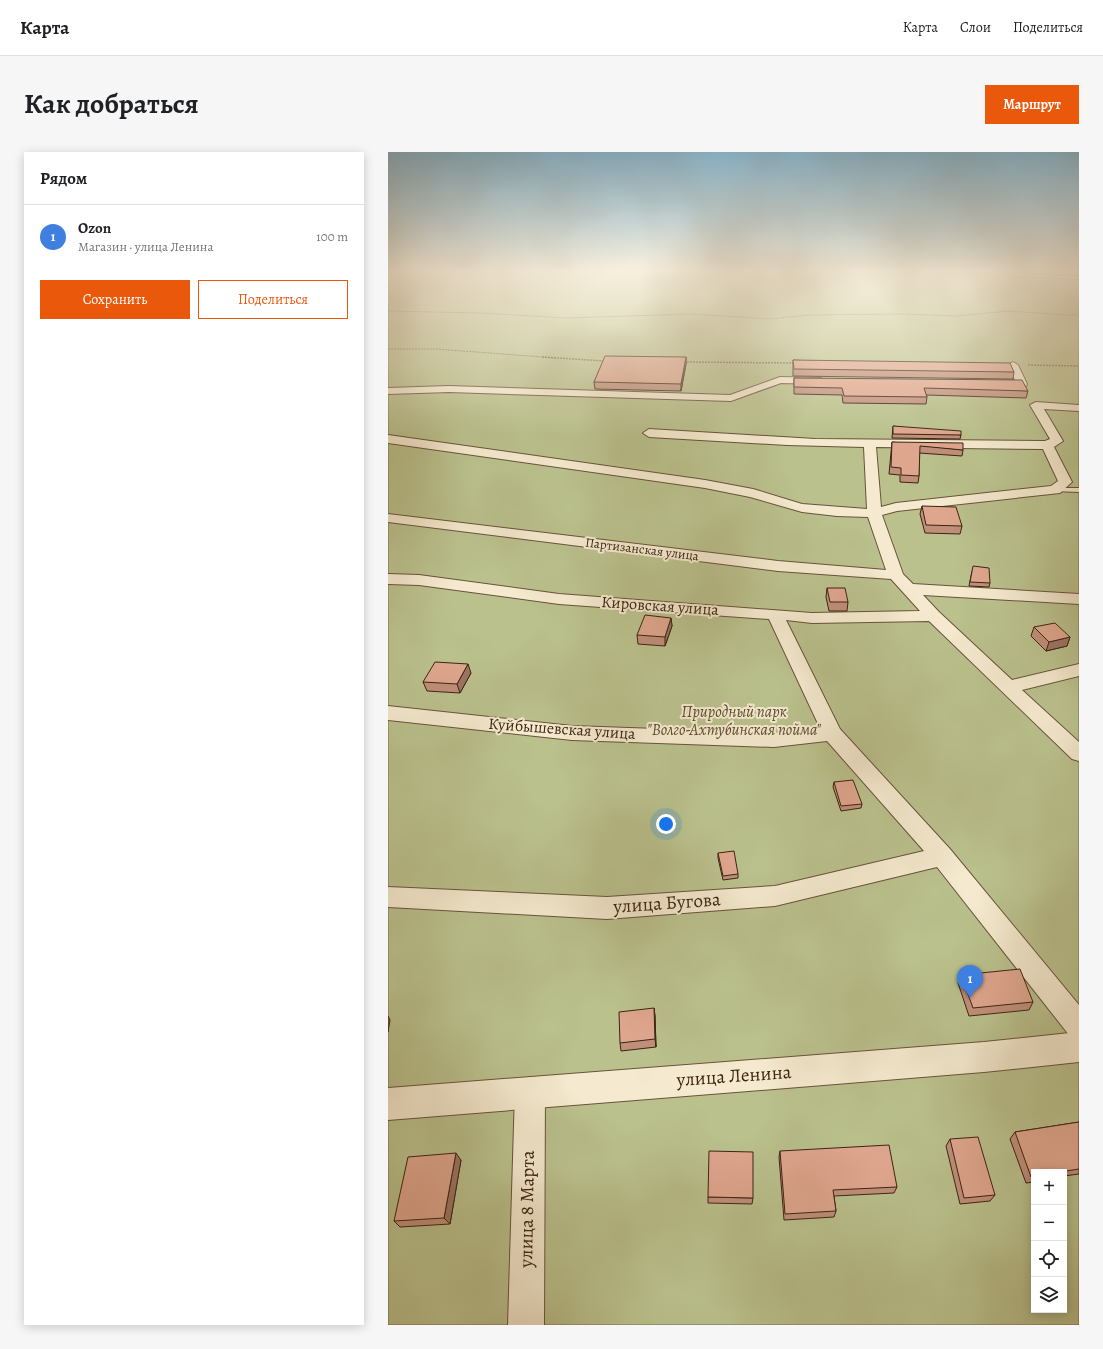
<!DOCTYPE html>
<html lang="ru">
<meta charset="utf-8">
<style>
:root{--surface:#fff;--page:#f6f6f6;--text:#202124;--muted:#757577;--line:#e0e0e0;--accent:#ea580c}
body{margin:0;font-family:Alegreya,serif;background:var(--page);color:var(--text)}
.controls{position:absolute;right:12px;bottom:12px;display:grid;overflow:hidden;border-radius:0px;box-shadow:0 2px 10px #0003}
.controls button{width:36px;height:36px;display:grid;place-items:center;padding:0;border:0;border-bottom:1px solid var(--line);background:var(--surface);color:var(--text);font:20px sans-serif}
.you{position:absolute;left:278px;top:672px;width:14px;height:14px;margin:-10px;border:3px solid #fff;border-radius:50%;background:#1a73e8;box-shadow:0 0 0 6px #1a73e833}
.badge{display:grid;place-items:center;width:26px;height:26px;border-radius:50%;background:var(--accent);color:#fff;font-size:13px;font-weight:700}
.pin{position:absolute;translate:-50% -33px;filter:drop-shadow(0 1px 2px #0008)}
.pin::after{content:'';position:absolute;top:21px;width:14px;height:12px;background:inherit;clip-path:polygon(0 0,100% 0,50% 100%)}
.list{margin:0;padding:0;list-style:none}
h2{display:flex;justify-content:space-between;align-items:center;height:52px;margin:0;padding:0 16px;font-size:17px}
h2 small{font-size:13px;font-weight:400;color:var(--muted)}
.list li{display:grid;grid-template-columns:26px 1fr auto;gap:12px;align-items:center;box-sizing:border-box;height:64px;padding:0 16px;border-top:1px solid var(--line)}
.list b{display:block;font-size:15px;white-space:nowrap}
.list p{margin:0;font-size:13px;white-space:nowrap;color:var(--muted)}
.list em{font-size:13px;font-style:normal;color:var(--muted)}
.actions{display:flex;gap:8px;padding:12px 16px}
.actions a{flex:1;padding:9px 0;border:1px solid var(--accent);border-radius:0px;text-align:center;font-size:14px;color:var(--accent)}
.actions .main{background:var(--accent);color:#fff}
.icon{flex:none;width:22px;height:22px;fill:none;stroke:currentColor;stroke-width:2;stroke-linecap:round;stroke-linejoin:round}
.map{position:relative;flex:none;width:691px;height:1173px;overflow:hidden;border-radius:0px}
header{display:flex;align-items:center;gap:24px;box-sizing:border-box;height:56px;padding:0 20px;background:var(--surface);border-bottom:1px solid var(--line)}
header strong{font-size:19px}
nav{display:flex;gap:22px;margin-inline-start:auto;font-size:14px}
.intro{display:flex;align-items:center;justify-content:space-between;box-sizing:border-box;height:96px;padding:0 24px}
h1{margin:0;font-size:28px}
.button{padding:10px 18px;border-radius:0px;background:var(--accent);color:#fff;font-size:14px;font-weight:700}
main{display:flex;gap:24px;padding:0 24px}
aside{flex:1;background:var(--surface);border-radius:0px;box-shadow:0 2px 10px #0003}
.map>svg:first-child{display:block}
</style>
<header>
<strong>Карта</strong>
<nav><a>Карта</a><a>Слои</a><a>Поделиться</a></nav>
</header>
<div class="intro"><h1>Как добраться</h1><a class="button">Маршрут</a></div>
<main>
<aside>
<h2>Рядом<small></small></h2>
<ul class="list">
<li><span class="badge" style="background:#3f7fe0">1</span><div><b>Ozon</b><p>Магазин · улица Ленина</p></div><em>100 m</em></li>
</ul>
<div class="actions"><a class="main">Сохранить</a><a>Поделиться</a></div>
</aside>
<div class="map">
<svg width="691" height="1173" viewBox="0 0 691 1173">
<rect width="100%" height="100%" fill="#efdeb5"/>
<filter id="stains"><feTurbulence type="fractalNoise" baseFrequency=".005" numOctaves="4"/><feColorMatrix values="0 0 0 0 .2 0 0 0 0 .09 0 0 0 0 .02 0 0 0 .5 -.17"/></filter>
<radialGradient id="worn" r=".72"><stop offset=".6" stop-color="#630" stop-opacity="0"/><stop offset="1" stop-color="#630" stop-opacity=".3"/></radialGradient>
<!-- green -->
<path fill="#bac18d" stroke="#7b7250" fill-rule="evenodd" d="M 0,118 L 691,118 L 691,1173 L 0,1173 ZM 646,1020 L 676,1020 L 676,1158 L 646,1158 Z"/>
<g fill="none" stroke-linecap="round" stroke-linejoin="round">
<!-- service casing -->
<g stroke="#69523b" stroke-width="2">
<path id="service" d="M 554,118 L 691,125 L 691,127 L 516,118 Z
M 667,336 L 691,336 L 691,340 L 665,339 L 664,338 Z"/>
</g>
<!-- minor casing -->
<g stroke="#69523b" stroke-width="2">
<path id="minor" d="M 625,210 L 630,213 L 639,232 L 638,234 L 607,233 L 606,231 L 607,229 L 627,228 L 620,213 Z
M 392,225 L 433,226 L 438,229 L 433,232 L 393,231 L 343,249 L 61,240 L 0,242 L 0,236 L 61,234 L 342,243 Z
M 648,250 L 691,253 L 691,259 L 656,257 L 675,289 L 666,295 L 684,330 L 672,341 L 509,359 L 494,363 L 515,422 L 525,432 L 691,442 L 691,452 L 535,443 L 551,460 L 624,528 L 691,512 L 691,524 L 634,538 L 691,590 L 691,609 L 684,607 L 541,469 L 424,471 L 398,468 L 452,577 L 562,697 L 691,853 L 691,887 L 681,883 L 549,715 L 387,754 L 219,767 L 0,755 L 0,735 L 219,745 L 387,734 L 536,699 L 439,589 L 386,595 L 184,588 L 0,568 L 0,554 L 184,574 L 386,581 L 432,576 L 381,467 L 171,452 L 31,433 L 0,432 L 0,422 L 31,423 L 171,442 L 424,461 L 532,459 L 503,427 L 390,419 L 0,370 L 0,362 L 390,409 L 498,418 L 480,365 L 449,364 L 414,360 L 362,345 L 317,336 L 0,291 L 0,283 L 317,328 L 365,337 L 414,352 L 479,357 L 476,295 L 399,293 L 261,285 L 255,281 L 261,277 L 427,287 L 657,289 L 662,287 L 642,253 ZM 488,295 L 655,297 L 670,329 L 663,334 L 508,351 L 493,355 Z
M 142,925 L 152,930 L 157,940 L 156,1173 L 120,1173 L 127,940 L 132,930 Z"/>
</g>
<!-- tertiary casing -->
<g stroke="#69523b" stroke-width="2">
<path id="tertiary" d="M 691,880 L 691,910 L 596,920 L 0,968 L 0,936 L 596,890 Z"/>
</g>
<!-- path-far1 -->
<path stroke="#3c2312" stroke-width="1" stroke-dasharray="0.5 1" stroke-linecap="butt" d="M 432,118 L 509,122
M 0,159 L 93,161 L 179,166 L 302,162 L 382,167 L 421,163 L 513,162 L 569,164 L 621,159 L 691,164
M 684,162 L 691,161
M 0,197 L 48,197 L 168,206"/>
<!-- path -->
<path stroke="#3c2312" stroke-width="1.5" stroke-dasharray="0.5 1" stroke-linecap="butt" d="M 154,205 L 217,209
M 296,210 L 407,211
M 640,213 L 691,214"/>
<!-- service -->
<use href="#service" fill="#f5eacf" fill-rule="evenodd"/>
<!-- minor -->
<use href="#minor" fill="#f5eacf" fill-rule="evenodd"/>
<!-- tertiary -->
<use href="#tertiary" fill="#f5eacf" fill-rule="evenodd"/>
</g>
<!-- wall -->
<path fill="#c08f7a" stroke="#3c2312" d="M 298,205 L 298,212 L 293,239 L 207,237 L 206,230 Z
M 405,208 L 626,220 L 625,227 L 405,224 Z
M 406,226 L 640,239 L 638,246 L 538,243 L 539,245 L 538,252 L 455,251 L 454,243 L 406,242 Z
M 505,274 L 573,283 L 572,287 L 504,286 Z
M 504,290 L 575,298 L 574,304 L 531,301 L 531,324 L 530,331 L 512,330 L 512,323 L 501,322 Z
M 534,354 L 574,374 L 572,382 L 537,381 L 532,362 Z
M 584,419 L 602,431 L 601,435 L 581,434 Z
M 439,436 L 460,450 L 459,459 L 441,459 L 438,445 Z
M 283,466 L 284,474 L 277,494 L 250,492 L 249,483 Z
M 646,475 L 682,485 L 679,494 L 658,499 L 643,484 Z
M 83,521 L 72,541 L 39,539 L 35,530 Z
M 446,630 L 474,652 L 473,656 L 453,659 L 445,635 Z
M 330,701 L 350,722 L 350,726 L 335,728 L 330,706 Z
M 573,823 L 645,850 L 641,858 L 581,864 L 570,831 Z
M 266,856 L 267,864 L 268,895 L 233,899 L 232,891 Z
M 691,970 L 691,1022 L 676,1024 L 676,1020 L 646,1020 L 646,1030 L 638,1031 L 622,987 L 627,980 Z
M 562,987 L 607,1043 L 602,1049 L 572,1052 L 558,994 Z
M 392,999 L 509,1035 L 506,1041 L 446,1044 L 448,1059 L 446,1065 L 396,1068 L 391,1005 Z
M 73,1008 L 62,1072 L 12,1075 L 6,1069 Z
M 320,1045 L 365,1046 L 364,1052 L 320,1051 Z"/>
<!-- shaded-wall -->
<path fill="#9c7463" stroke="#3c2312" d="M 298,205 L 298,212 L 293,239 L 293,232 Z
M 283,466 L 284,474 L 277,494 L 277,485 Z
M 682,485 L 679,494 L 658,499 L 661,490 Z
M 80,512 L 83,521 L 72,541 L 69,532 Z
M 266,856 L 267,864 L 268,895 L 267,887 Z
M 0,864 L 2,868 L 0,880 Z
M 68,1001 L 73,1008 L 62,1072 L 56,1066 Z"/>
<!-- building -->
<path fill="#dfa68e" stroke="#3c2312" d="M 217,204 L 298,205 L 293,232 L 206,230 Z
M 405,208 L 622,211 L 626,220 L 406,217 Z
M 406,226 L 634,228 L 640,239 L 536,236 L 539,245 L 456,244 L 454,236 L 406,235 Z
M 505,274 L 573,279 L 573,283 L 505,282 Z
M 504,290 L 575,291 L 575,298 L 532,294 L 531,324 L 513,323 L 513,316 L 503,315 Z
M 534,354 L 568,355 L 574,374 L 538,373 Z
M 585,414 L 601,416 L 602,431 L 582,430 Z
M 439,436 L 457,436 L 460,450 L 442,450 Z
M 257,463 L 283,466 L 277,485 L 249,483 Z
M 667,471 L 682,485 L 661,490 L 646,475 Z
M 47,510 L 80,512 L 69,532 L 35,530 Z
M 465,628 L 474,652 L 453,654 L 446,630 Z
M 346,699 L 350,722 L 335,724 L 330,701 Z
M 632,817 L 645,850 L 585,856 L 573,823 Z
M 266,856 L 267,887 L 232,891 L 231,860 Z
M 691,970 L 691,1017 L 672,1020 L 646,1020 L 646,1024 L 643,1025 L 627,980 Z
M 590,985 L 607,1043 L 576,1046 L 562,987 Z
M 501,993 L 509,1035 L 445,1038 L 448,1059 L 397,1062 L 392,999 Z
M 321,999 L 365,1000 L 365,1046 L 320,1045 Z
M 68,1001 L 56,1066 L 6,1069 L 20,1005 Z"/>
<!-- sky -->
<linearGradient id="sky" x2="0" y2="1"><stop stop-color="#89b7d0"/><stop offset="0.42" stop-color="#f8f0de"/><stop offset="1" stop-color="#f8f0de" stop-opacity="0"/></linearGradient>
<rect width="691" height="283" fill="url(#sky)"/>
<g text-anchor="middle" dominant-baseline="central" stroke-width="4" stroke-linejoin="round" paint-order="stroke">
<!-- far-street labels -->
<g font-size="13" fill="#3c2312" stroke="#f5eacf">
<text transform="translate(254 397) rotate(7)">Партизанская улица</text>
</g>
<!-- street labels -->
<g font-size="16" fill="#3c2312" stroke="#f5eacf">
<text transform="translate(272 454) rotate(4)">Кировская улица</text>
<text transform="translate(174 577) rotate(4)">Куйбышевская улица</text>
</g>
<!-- park labels -->
<g font-size="16" font-style="italic" fill="#5c4a31" stroke="#f5eacf">
<text x="346" y="560">Природный парк<tspan x="346" dy="18">"Волго-Ахтубинская пойма"</tspan></text>
</g>
<!-- near-street labels -->
<g font-size="19" fill="#3c2312" stroke="#f5eacf">
<text transform="translate(279 751) rotate(-4)">улица Бугова</text>
<text transform="translate(346 924) rotate(-4)">улица Ленина</text>
<text transform="translate(139 1057) rotate(-89)">улица 8 Марта</text>
</g>
</g>
<rect width="100%" height="100%" filter="url(#stains)"/>
<rect width="100%" height="100%" fill="url(#worn)"/>
</svg>
<div class="controls">
<button>+</button>
<button>−</button>
<button><svg class="icon" aria-label="locate" viewBox="0 0 24 24"><circle cx="12" cy="12" r="6"/><path d="M12 2v4M12 18v4M2 12h4M18 12h4"/></svg></button>
<button><svg class="icon" aria-label="layers" viewBox="0 0 24 24"><path d="M12 4l9 5-9 5-9-5zM3 14l9 5 9-5"/></svg></button>
</div>
<div class="you"></div>
<div class="pin badge" style="left:582px;top:846px;background:#3f7fe0">1</div>
</div>
</main>
